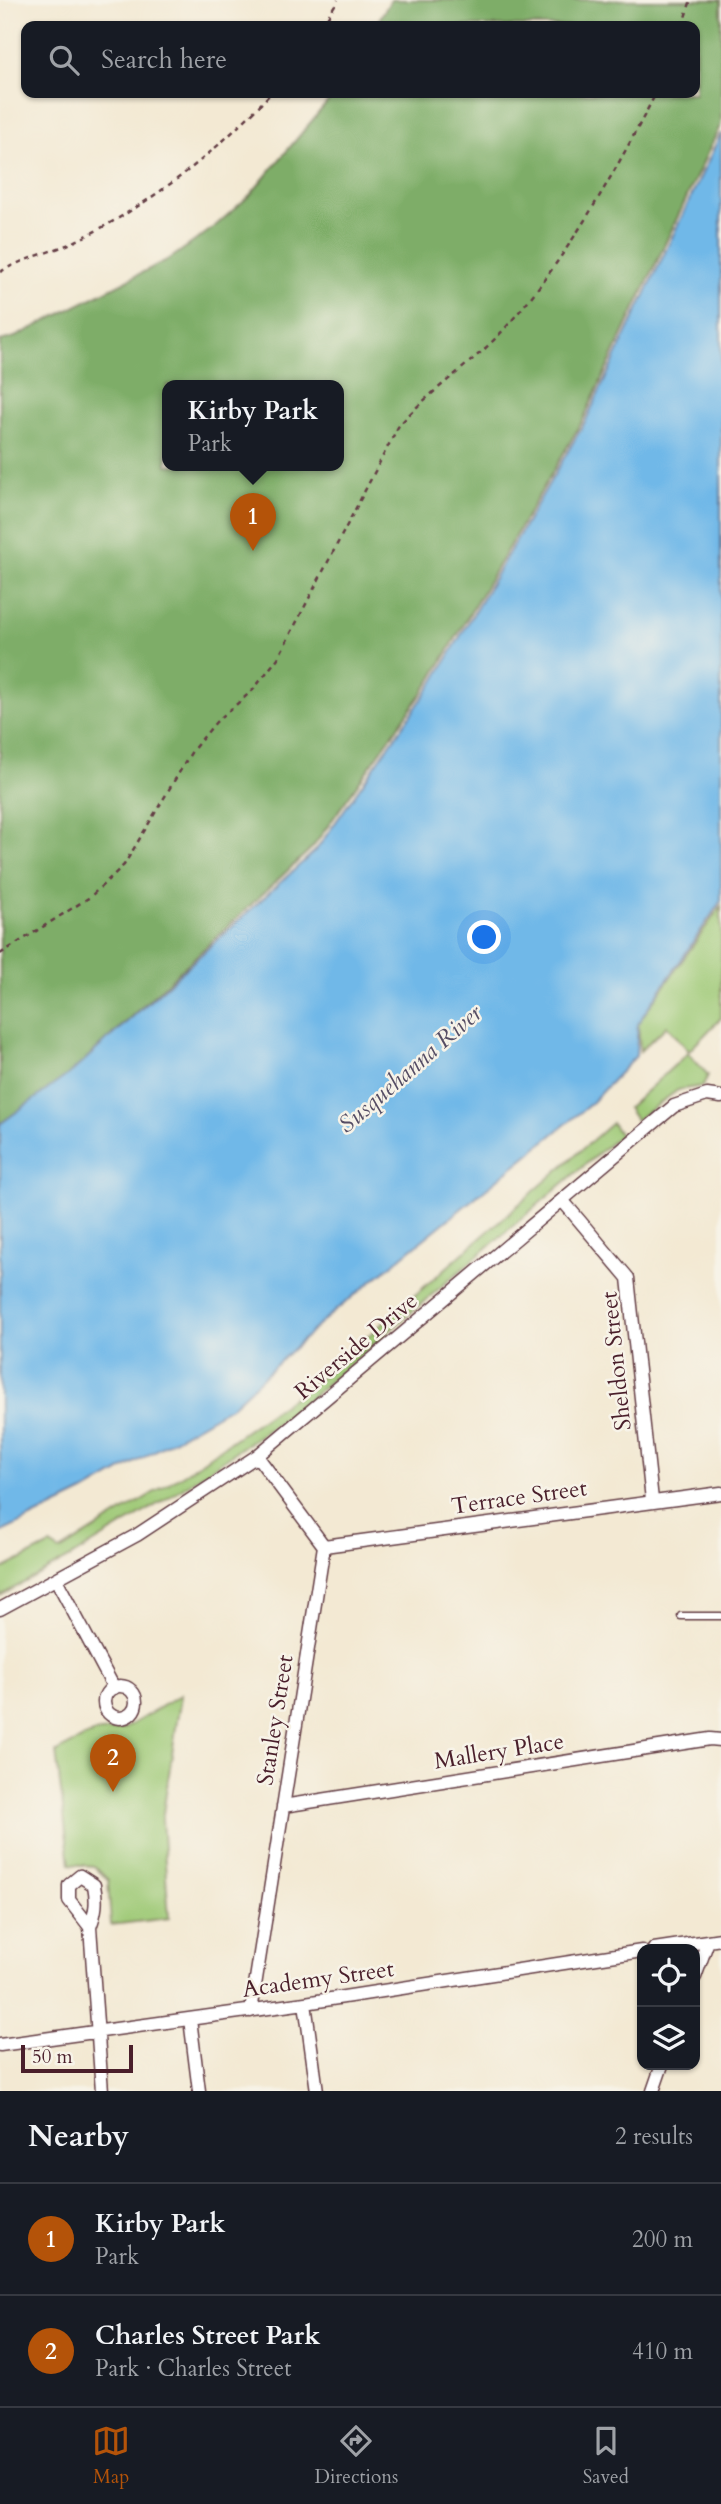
<!DOCTYPE html>
<meta charset="utf-8">
<style>
:root{--surface:#171b24;--page:#242831;--text:#f1f3f6;--muted:#9ea1a6;--line:#363941;--accent:#b45309}
body{margin:0;font-family:Cardo,serif;background:var(--page);color:var(--text)}
.controls{position:absolute;right:21px;bottom:21px;display:grid;overflow:hidden;border-radius:14px;box-shadow:0 2px 5px #0004}
.controls button{width:63px;height:63px;display:grid;place-items:center;padding:0;border:0;border-bottom:2px solid var(--line);background:var(--surface);color:var(--text);font:35px sans-serif}
.scale{position:absolute;left:21px;bottom:18px;width:112px;box-sizing:border-box;padding-left:7px;border:4px solid #4a1f2b;border-top:0;font-size:19px;line-height:24px;white-space:nowrap;color:#4a1f2b;-webkit-text-stroke:5px #f7f3e8;paint-order:stroke}
.you{position:absolute;left:485px;top:938px;width:24px;height:24px;margin:-18px;border:5px solid #fff;border-radius:50%;background:#1a73e8;box-shadow:0 0 0 10px #1a73e833}
.badge{display:grid;place-items:center;width:46px;height:46px;border-radius:50%;background:var(--accent);color:#fff;font-size:23px;font-weight:700}
.pin{position:absolute;translate:-50% -58px;filter:drop-shadow(0 2px 4px #0008)}
.pin::after{content:'';position:absolute;top:37px;width:24px;height:21px;background:inherit;clip-path:polygon(0 0,100% 0,50% 100%)}
.popup{position:absolute;left:162px;top:380px;width:182px;height:91px;box-sizing:border-box;display:grid;place-content:center;border-radius:14px;background:var(--surface);filter:drop-shadow(0 2px 5px #0005);font-size:23px;white-space:nowrap;color:var(--muted)}
.popup b{font-size:26px;color:var(--text)}
.popup::after{content:'';position:absolute;left:50%;top:100%;margin-left:-14px;border:14px solid transparent;border-top-color:var(--surface)}
.list{margin:0;padding:0;list-style:none}
h2{display:flex;justify-content:space-between;align-items:center;height:91px;margin:0;padding:0 28px;font-size:30px}
h2 small{font-size:23px;font-weight:400;color:var(--muted)}
.list li{display:grid;grid-template-columns:46px 1fr auto;gap:21px;align-items:center;box-sizing:border-box;height:112px;padding:0 28px;border-top:2px solid var(--line)}
.list b{display:block;font-size:26px;white-space:nowrap}
.list p{margin:0;font-size:23px;white-space:nowrap;color:var(--muted)}
.list em{font-size:23px;font-style:normal;color:var(--muted)}
.icon{flex:none;width:38px;height:38px;fill:none;stroke:currentColor;stroke-width:2;stroke-linecap:round;stroke-linejoin:round}
.map{position:relative;flex:none;width:721px;height:2091px;overflow:hidden}
.search{position:absolute;background:var(--surface);box-shadow:0 2px 5px #0004;left:21px;right:21px;top:21px;height:77px;display:flex;align-items:center;gap:18px;box-sizing:border-box;padding:0 24px;border-radius:14px;color:var(--muted);font-size:26px}
.sheet{height:315px;background:var(--surface)}
nav{display:flex;justify-content:space-around;align-items:center;box-sizing:border-box;height:98px;border-top:2px solid var(--line);background:var(--surface);font-size:19px;color:var(--muted)}
nav a{display:grid;justify-items:center;gap:4px}
nav .on{color:var(--accent)}
.map>svg:first-child{display:block}
</style>
<div class="map">
<svg width="721" height="2091" viewBox="0 0 721 2091">
<rect width="100%" height="100%" fill="#f7f3e8"/>
<filter id="ink" filterUnits="userSpaceOnUse"><feTurbulence type="fractalNoise" baseFrequency=".0143" numOctaves="2"/><feDisplacementMap in="SourceGraphic" scale="14" xChannelSelector="R" yChannelSelector="G"/><feConvolveMatrix kernelMatrix="1 2 1 2 8 2 1 2 1" color-interpolation-filters="sRGB"/></filter>
<filter id="wash" filterUnits="userSpaceOnUse"><feTurbulence type="fractalNoise" baseFrequency=".00686" numOctaves="4" result="noise"/><feDisplacementMap in="SourceGraphic" scale="28" xChannelSelector="R" yChannelSelector="G"/><feGaussianBlur stdDeviation="1.57" result="paint"/><feColorMatrix in="noise" values="0 0 0 0 0 0 0 0 0 0 0 0 0 0 0 0 0 1.4 0 .05"/><feComposite in="paint" operator="in"/></filter>
<g filter="url(#wash)">
<rect width="100%" height="100%" fill="#f3e9d3"/>
<!-- green -->
<path fill="#9ec976" stroke="#747450" stroke-width="2" d="M 721,906 L 721,1018 L 689,1051 L 667,1026 L 640,1051 L 638,1023 Z
M 688,1053 L 708,1075 L 703,1086 L 678,1090 L 636,1120 L 628,1108 Z
M 612,1123 L 620,1135 L 295,1411 L 171,1496 L 71,1557 L 0,1596 L 0,1570 L 50,1545 L 60,1551 L 190,1470 L 319,1379 Z
M 181,1695 L 162,1820 L 169,1918 L 111,1925 L 108,1880 L 94,1866 L 70,1864 L 56,1752 L 93,1733 L 124,1729 Z"/>
<!-- forest -->
<path fill="#7ead67" stroke="#646649" stroke-width="2" fill-rule="evenodd" d="M 391,0 L 721,0 L 721,124 L 583,420 L 430,682 L 313,847 L 73,1071 L 0,1124 L 0,341 L 15,337 L 171,258 L 213,228 L 250,195 L 335,93 L 695,93 L 695,26 L 375,26 ZM 167,385 L 339,385 L 339,465 L 167,465 Z"/>
<!-- water -->
<path fill="#70b8e8" stroke="#5d6c8a" stroke-width="2" d="M 721,133 L 721,901 L 638,1023 L 636,1056 L 588,1106 L 324,1320 L 232,1406 L 84,1492 L 0,1533 L 0,1124 L 73,1071 L 316,850 L 433,683 L 586,420 Z"/>
</g>
<g filter="url(#ink)">
<g fill="none" stroke-linecap="round" stroke-linejoin="round">
<!-- service casing -->
<g stroke="#633d44" stroke-width="9">
<path id="service" d="M 681,1616 L 721,1616"/>
</g>
<!-- minor casing -->
<g stroke="#633d44" stroke-width="15">
<path id="minor" d="M 562,1200 L 628,1278 L 652,1500
M 324,1546 L 721,1493
M 57,1581 L 114,1688
M 0,1609 L 137,1535 L 257,1456 L 674,1106 L 707,1095 L 721,1097
M104 1702a16 16 0 1 1 32 0a16 16 0 1 1-32 0Z
M 283,1806 L 710,1739 L 721,1740
M 90,1927 L 69,1900 L 69,1885 L 80,1876 L 94,1885 C 97,1901 96,1912 90,1927 L 102,2091
M 654,1949 L 721,1939
M 695,1977 L 708,1941
M 305,2003 L 317,2091
M 251,2011 L 324,1546 L 257,1456
M 190,2019 L 199,2091
M 0,2045 L 305,2003 L 642,1951
M 653,2091 L 662,2065"/>
</g>
<!-- path -->
<path stroke="#633d44" stroke-width="2.5" stroke-dasharray="5 5" stroke-linecap="butt" d="M 322,26 L 338,0
M 682,26 L 691,0
M 0,272 C 25,257 58,251 84,237 C 155,201 217,152 271,93
M 0,954 L 90,897 L 124,865 L 192,751 L 216,722 L 253,690 L 278,658 L 398,427 C 430,389 474,364 507,326 C 569,255 613,176 656,93"/>
<!-- service -->
<use href="#service" stroke="#fff" stroke-width="6"/>
<!-- minor -->
<use href="#minor" stroke="#fff" stroke-width="12"/>
</g>
</g>
<g text-anchor="middle" dominant-baseline="central" stroke-width="5" stroke-linejoin="round" paint-order="stroke">
<!-- street labels -->
<g font-size="23" fill="#4a1f2b" stroke="#f7f3e8">
<text transform="translate(356 1346) rotate(-40)">Riverside Drive</text>
<text transform="translate(616 1361) rotate(-96)">Sheldon Street</text>
<text transform="translate(519 1497) rotate(-8)">Terrace Street</text>
<text transform="translate(275 1720) rotate(-81)">Stanley Street</text>
<text transform="translate(499 1751) rotate(-9)">Mallery Place</text>
<text transform="translate(318 1979) rotate(-8)">Academy Street</text>
</g>
<!-- water labels -->
<g font-size="24" font-style="italic" fill="#554d64" stroke="#f7f3e8">
<text transform="translate(410 1069) rotate(-41)">Susquehanna River</text>
</g>
</g>
</svg>
<div class="controls">
<button><svg class="icon" aria-label="locate" viewBox="0 0 24 24"><circle cx="12" cy="12" r="6"/><path d="M12 2v4M12 18v4M2 12h4M18 12h4"/></svg></button>
<button><svg class="icon" aria-label="layers" viewBox="0 0 24 24"><path d="M12 4l9 5-9 5-9-5zM3 14l9 5 9-5"/></svg></button>
</div>
<div class="scale">50 m</div>
<div class="you"></div>
<div class="pin badge" style="left:253px;top:551px">1</div>
<div class="popup"><b>Kirby Park</b>Park</div>
<div class="pin badge" style="left:113px;top:1792px">2</div>
<div class="search"><svg class="icon" aria-label="search" viewBox="0 0 24 24"><circle cx="10" cy="10" r="6"/><path d="M15 15l6 6"/></svg>Search here</div>
</div>
<section class="sheet">
<h2>Nearby<small>2 results</small></h2>
<ul class="list">
<li><span class="badge">1</span><div><b>Kirby Park</b><p>Park</p></div><em>200 m</em></li>
<li><span class="badge">2</span><div><b>Charles Street Park</b><p>Park · Charles Street</p></div><em>410 m</em></li>
</ul>
</section>
<nav>
<a class="on"><svg class="icon" aria-label="map" viewBox="0 0 24 24"><path d="M3 6l6-2 6 2 6-2v14l-6 2-6-2-6 2zM9 4v14M15 6v14"/></svg>Map</a>
<a><svg class="icon" aria-label="directions" viewBox="0 0 24 24"><path d="M12 3l9 9-9 9-9-9zM9 14v-3h6M13 9l2 2-2 2"/></svg>Directions</a>
<a><svg class="icon" aria-label="saved" viewBox="0 0 24 24"><path d="M7 4h10v16l-5-4-5 4z"/></svg>Saved</a>
</nav>
